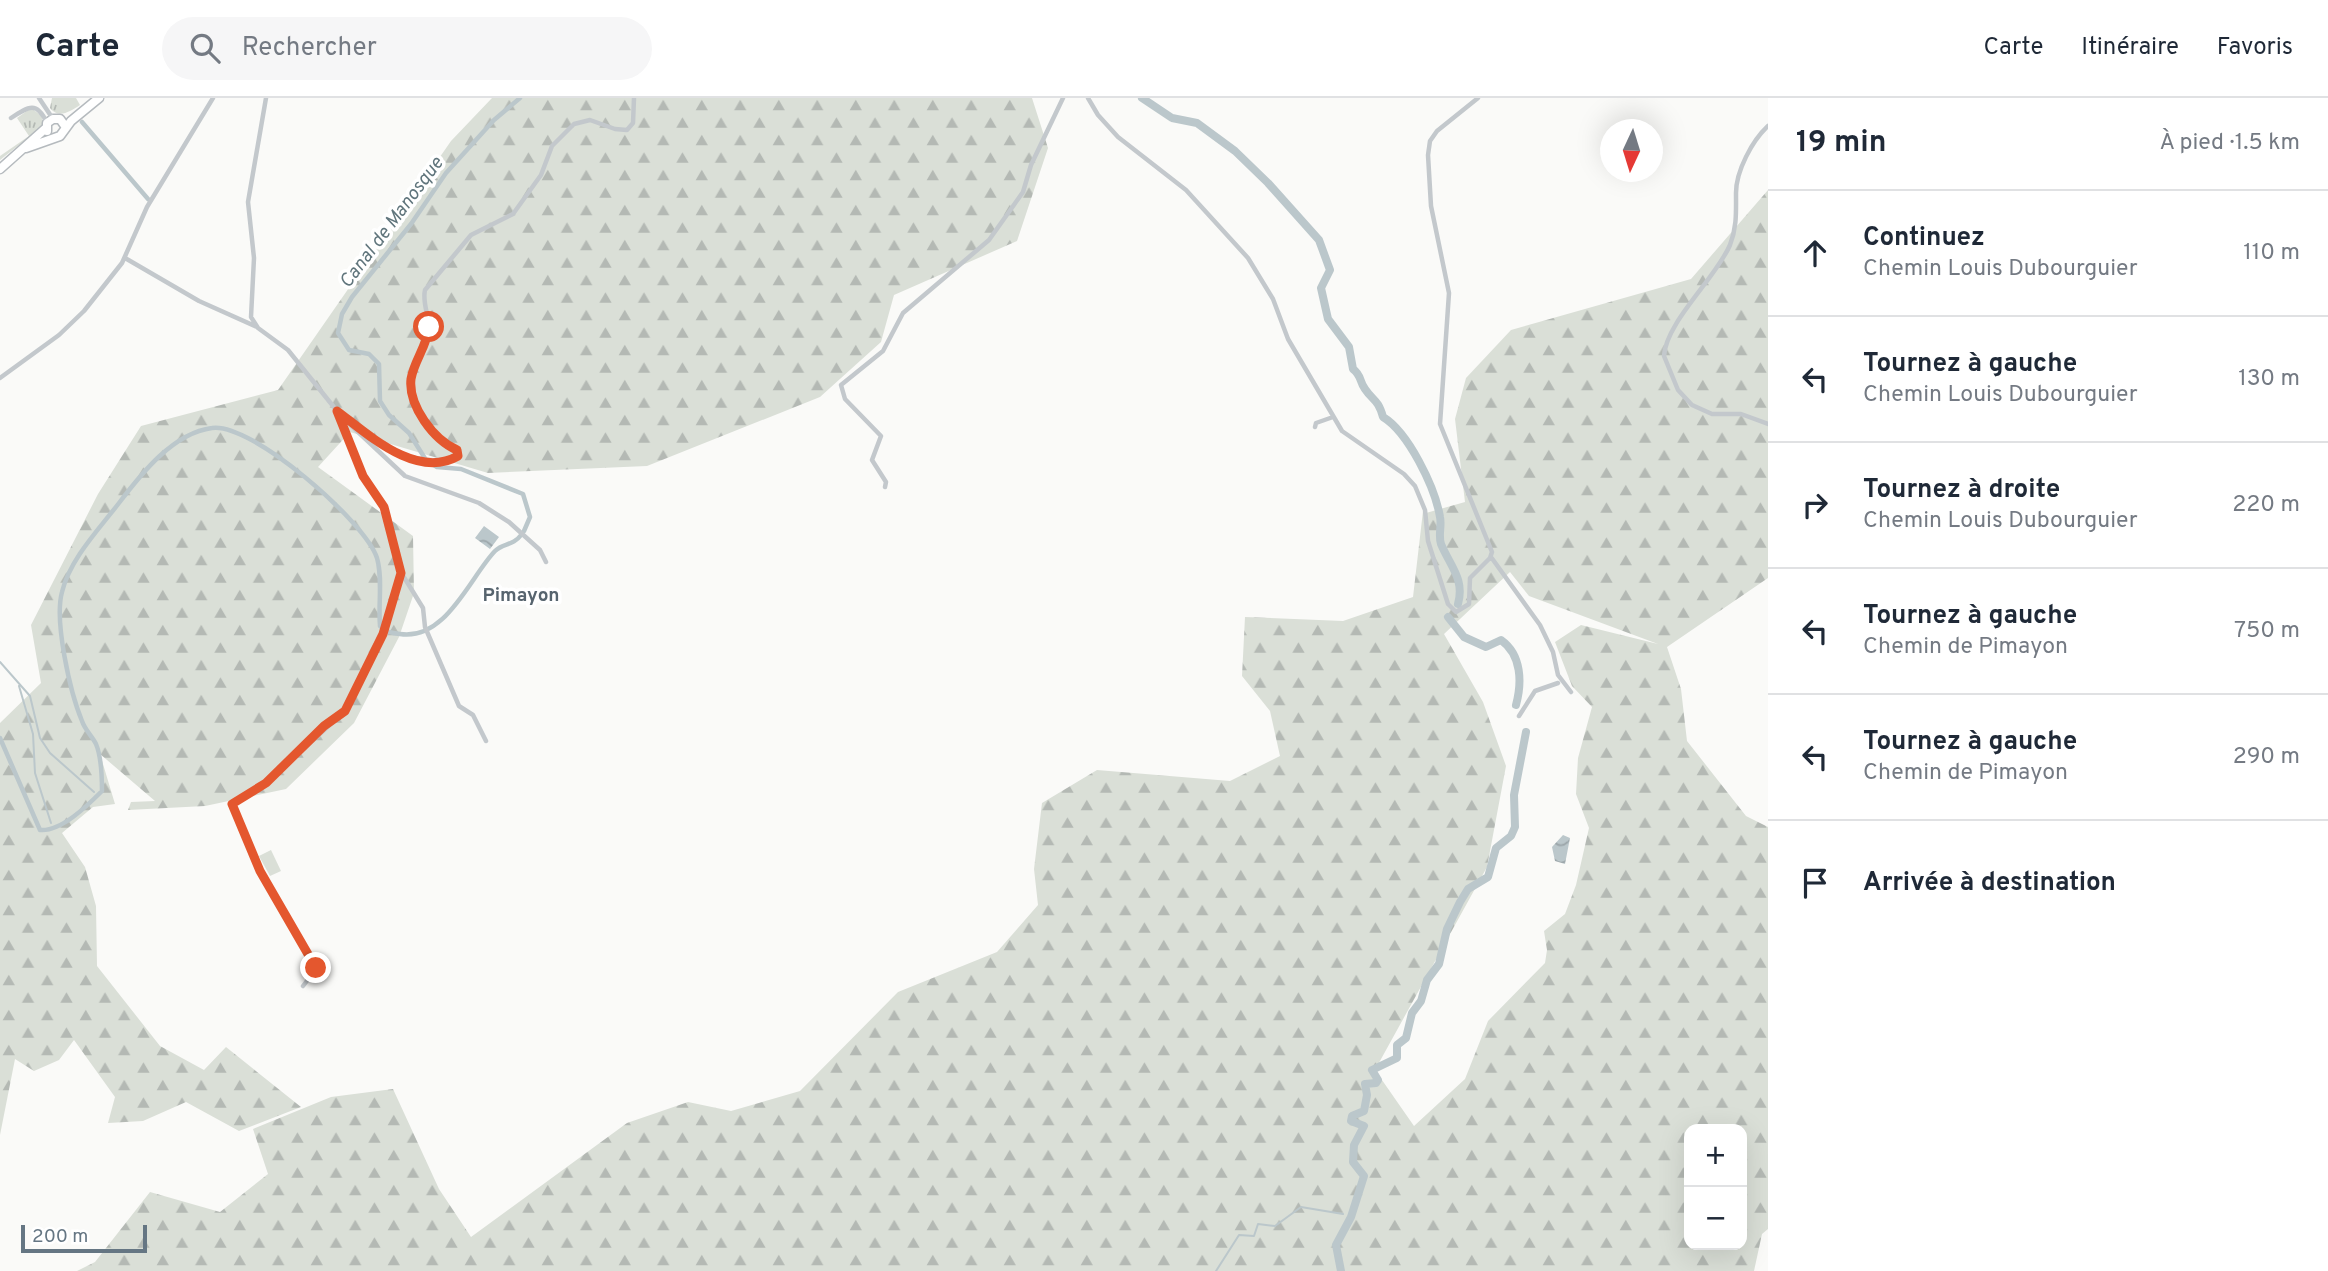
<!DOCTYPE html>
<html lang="fr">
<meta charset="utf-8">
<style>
:root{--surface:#fff;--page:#f6f6f7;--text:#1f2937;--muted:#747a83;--line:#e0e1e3}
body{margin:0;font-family:Overpass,sans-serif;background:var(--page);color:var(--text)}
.controls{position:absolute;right:21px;bottom:21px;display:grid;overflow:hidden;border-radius:14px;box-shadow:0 7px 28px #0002}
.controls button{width:63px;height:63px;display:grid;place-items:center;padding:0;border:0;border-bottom:2px solid var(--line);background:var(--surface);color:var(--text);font:35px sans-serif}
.compass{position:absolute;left:1600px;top:21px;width:63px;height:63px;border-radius:50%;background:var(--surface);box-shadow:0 7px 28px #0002;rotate:184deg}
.scale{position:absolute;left:21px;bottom:18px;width:126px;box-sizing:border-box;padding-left:7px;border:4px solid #657683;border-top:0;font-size:19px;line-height:24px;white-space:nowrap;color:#657683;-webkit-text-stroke:5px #fff;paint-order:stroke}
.stop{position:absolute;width:21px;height:21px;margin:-16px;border:5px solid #e4572e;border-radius:50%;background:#fff}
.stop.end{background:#e4572e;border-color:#fff;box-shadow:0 2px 7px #0008}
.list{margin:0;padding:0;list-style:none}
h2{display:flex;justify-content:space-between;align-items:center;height:91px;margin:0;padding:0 28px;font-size:30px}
h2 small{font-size:23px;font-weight:400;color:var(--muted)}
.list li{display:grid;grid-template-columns:46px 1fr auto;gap:21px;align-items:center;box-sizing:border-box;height:126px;padding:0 28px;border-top:2px solid var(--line)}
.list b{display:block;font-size:26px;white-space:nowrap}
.list p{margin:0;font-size:23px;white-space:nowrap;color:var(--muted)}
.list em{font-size:23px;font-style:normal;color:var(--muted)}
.icon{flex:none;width:38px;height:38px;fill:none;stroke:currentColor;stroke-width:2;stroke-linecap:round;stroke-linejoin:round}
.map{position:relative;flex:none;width:1768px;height:1173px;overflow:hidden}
header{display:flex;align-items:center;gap:42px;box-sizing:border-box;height:98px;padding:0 35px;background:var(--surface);border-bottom:2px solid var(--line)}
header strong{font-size:33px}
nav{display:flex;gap:38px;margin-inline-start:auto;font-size:24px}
.search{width:490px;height:63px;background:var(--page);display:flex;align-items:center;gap:18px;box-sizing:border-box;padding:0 24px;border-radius:38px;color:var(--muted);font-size:26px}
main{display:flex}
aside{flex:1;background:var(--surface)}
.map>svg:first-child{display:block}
</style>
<header>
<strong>Carte</strong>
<div class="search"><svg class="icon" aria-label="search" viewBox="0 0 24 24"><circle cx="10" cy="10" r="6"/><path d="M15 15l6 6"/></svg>Rechercher</div>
<nav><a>Carte</a><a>Itinéraire</a><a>Favoris</a></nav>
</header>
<main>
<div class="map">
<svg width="1768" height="1173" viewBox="0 0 1768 1173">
<defs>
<pattern id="grass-tufts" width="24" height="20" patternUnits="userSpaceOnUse" patternTransform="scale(1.75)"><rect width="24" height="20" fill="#dadfd7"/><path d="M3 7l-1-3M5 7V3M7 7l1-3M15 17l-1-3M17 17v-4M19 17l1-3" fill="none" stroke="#b4b9b4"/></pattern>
<pattern id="forest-firs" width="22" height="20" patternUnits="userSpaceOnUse" patternTransform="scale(1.75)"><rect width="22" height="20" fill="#dadfd7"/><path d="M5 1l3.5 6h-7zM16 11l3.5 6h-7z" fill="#b4b9b4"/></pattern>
<pattern id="water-waves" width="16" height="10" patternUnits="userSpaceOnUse" patternTransform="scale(1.75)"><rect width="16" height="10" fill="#bbc7cb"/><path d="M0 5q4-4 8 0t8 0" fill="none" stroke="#9ca6aa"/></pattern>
</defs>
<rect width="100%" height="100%" fill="#fafaf8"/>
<!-- grass -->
<path fill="url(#grass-tufts)" d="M 52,0 L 76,0 L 80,7 C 69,14 59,21 50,10 Z
M 31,10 L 42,18 L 43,28 L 0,62 L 0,58 L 29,38 L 17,20 Z"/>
<!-- forest -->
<path fill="url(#forest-firs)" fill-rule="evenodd" d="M 492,0 L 1032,0 L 1048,50 L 1017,143 L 894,197 L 881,244 L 820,299 L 647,368 L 488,375 L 350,334 L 318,369 L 413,438 L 414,495 L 399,539 L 354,625 L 286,691 L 205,708 L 128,712 L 131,704 L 155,703 L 100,656 L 115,706 L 93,709 L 62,735 L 85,769 L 96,808 L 97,868 L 160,948 L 204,972 L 226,949 L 301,1009 L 239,1033 L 186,1004 L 143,1023 L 108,1025 L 115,999 L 74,942 L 59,962 L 34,973 L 15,961 L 0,1037 L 0,625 L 41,585 L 31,527 L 98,396 L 141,328 L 278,292 L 451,43 Z
M 1768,92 L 1768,480 L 1667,549 L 1681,591 L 1687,643 L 1746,718 L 1768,729 L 1768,1131 L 1762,1136 L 1754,1173 L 77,1173 L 95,1164 L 150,1094 L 220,1114 L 268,1076 L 253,1031 L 331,999 L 393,991 L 439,1091 L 471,1139 L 627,1025 L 688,1004 L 731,1013 L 800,993 L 898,894 L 997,854 L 1038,807 L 1034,771 L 1042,705 L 1097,672 L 1230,683 L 1280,658 L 1270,613 L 1242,578 L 1245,519 L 1343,523 L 1413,499 L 1423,413 L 1426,415 L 1465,404 L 1455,321 L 1466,280 L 1511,232 L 1691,181 ZM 1510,474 L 1529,498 L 1658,546 L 1581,527 L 1555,544 L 1572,588 L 1592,609 L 1578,660 L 1576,696 L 1589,730 L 1576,787 L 1565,816 L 1544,833 L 1547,852 L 1545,865 L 1488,923 L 1465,981 L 1414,1028 L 1375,972 L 1487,769 L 1506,668 L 1483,604 L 1444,536 ZM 1689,1031 L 1742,1031 L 1742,1147 L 1689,1147 Z"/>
<!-- pitch -->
<path fill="#dadfd7" d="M 271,752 L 281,773 L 270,778 L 259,758 Z"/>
<!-- water -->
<path fill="url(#water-waves)" d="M 484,428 L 499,439 L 490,451 L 475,440 Z
M 1563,737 L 1570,740 L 1565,766 L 1555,763 L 1552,749 Z"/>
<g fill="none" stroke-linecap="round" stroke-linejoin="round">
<!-- stream -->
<path stroke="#bbc7cb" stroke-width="2" d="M 0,564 L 30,598 L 40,640 L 50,655 L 94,694
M 19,588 L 33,636 L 35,675 L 51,725
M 1350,1113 L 1353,1112
M 1216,1173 L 1239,1137 L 1254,1138 L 1258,1126 L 1275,1128 L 1301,1109 L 1343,1116"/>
<!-- canal -->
<path stroke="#bbc7cb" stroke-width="4.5" d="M 520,0 L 494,22 L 446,75 L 411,126 L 352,199 L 342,216 L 338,235 L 349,252 L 369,256 L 379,266 L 380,303 L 389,317 L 409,335 L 426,362 L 437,369 L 461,371 L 523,396 L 530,419 L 524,433
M 82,24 L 148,101
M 0,640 L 40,732 C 61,734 88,707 102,693 C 102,680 101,658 96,646 C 92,638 85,632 82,623 C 70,594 54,523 62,494 C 70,461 99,431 119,405 C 141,376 173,335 212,330 C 251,324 365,423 377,460 C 383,481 378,506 380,528 C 385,534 392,535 400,536 C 446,543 470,479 495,453 C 504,444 512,449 522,436"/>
<!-- river -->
<path stroke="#bbc7cb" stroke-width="8" d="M 1142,0 L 1172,20 L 1197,25 L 1235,53 L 1268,85 L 1319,142 L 1330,172 L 1321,190 L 1328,221 L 1349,249 L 1353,271 C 1362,278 1359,283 1365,291 C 1373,303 1378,301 1383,319 C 1408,334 1435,389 1440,419 C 1442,428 1438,437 1441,446 C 1450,468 1465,481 1458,506
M 1448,519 L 1464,539 L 1486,549 L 1501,542 C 1522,557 1522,585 1516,607
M 1341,1173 L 1336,1147 L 1351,1119 L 1364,1078 L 1353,1064 L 1354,1047 L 1364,1028 L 1351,1023 L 1352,1018 L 1364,1013 L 1367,997 L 1365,986 L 1376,985 L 1378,982 L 1372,972 L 1397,960 L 1397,947 L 1406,940 L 1412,915 L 1421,903 L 1427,882 L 1439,866 L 1447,831 L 1460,804 L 1468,791 L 1488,779 L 1496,750 L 1511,738 L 1515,729 L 1514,697 L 1526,634"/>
<!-- primary casing -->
<g stroke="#b5babe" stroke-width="11">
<path id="primary" d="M 47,33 L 47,25 L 53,21 L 60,21 L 65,28
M 26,50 L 60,38 L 71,23 L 99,0
M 0,71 L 46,30"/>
</g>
<!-- minor -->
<path stroke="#c3c8cc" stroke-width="4.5" d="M 39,0 L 53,21
M 266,0 L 248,104 L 254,160 L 251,219 L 258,230 L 288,252 L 337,313 L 364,378 L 384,409 L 402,475 L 383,536 L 345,613 L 266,685 L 232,704 L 260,773 L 316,871 L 303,888
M 1088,0 L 1098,17 L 1118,39 L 1186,92 L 1248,160 L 1273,201 L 1288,241 L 1342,333 L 1404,376 L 1415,388 L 1425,412 L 1428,443 L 1448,506 L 1456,514 L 1469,506 L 1470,480 L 1490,460 L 1492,454 L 1440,326 L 1449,195 L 1431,108 L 1428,57 L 1430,43 L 1437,33 L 1478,0
M 11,20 C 29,8 37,3 47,25
M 1768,28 C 1752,43 1736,73 1736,95 C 1736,114 1737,129 1730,147 C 1716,180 1666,224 1664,258 L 1678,292 L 1692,307 L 1712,316 L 1741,316 L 1768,326
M 125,160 L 199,203 L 257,229
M 0,280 L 59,237 L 84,213 L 122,165 L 147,109 L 213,0
M 337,314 C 374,341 408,373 457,359 L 457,352 C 432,342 405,303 412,276 C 417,260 429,247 429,230 C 429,217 422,205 425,192 L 471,137 L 513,116 L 541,77 L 552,48 L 574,26 L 590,22 L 615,31 L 627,32 L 633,25 L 634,0
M 342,319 L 405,378 L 479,405 L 509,424 L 540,452 L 546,464
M 1315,329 L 1316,325 L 1333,319
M 885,389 L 886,384 L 872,362 L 881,338 L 845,301 L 841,287 L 883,253 L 903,215 L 989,142 L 1023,94 L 1031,67 L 1063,0
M 1491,459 L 1540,527 L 1553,554 L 1558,577 L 1571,594
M 402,476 L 423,510 L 425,529 L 459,608 L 473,617 L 486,643
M 1519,618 L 1535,593 L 1558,585"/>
<!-- primary -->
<use href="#primary" stroke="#fff" stroke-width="8"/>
</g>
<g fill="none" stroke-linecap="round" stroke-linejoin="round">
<!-- route -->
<path stroke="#e4572e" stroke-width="9" d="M 316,870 L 260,773 L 232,706 L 266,685 L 324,628 L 345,613 L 383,536 L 401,475 L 384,409 L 363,378 L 337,313 C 368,336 416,382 458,358 L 457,352 C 434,342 408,308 411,281 C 414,263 427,248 429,229"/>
</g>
<g text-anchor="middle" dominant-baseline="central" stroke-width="7" stroke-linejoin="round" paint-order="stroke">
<!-- water labels -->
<g font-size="19" font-style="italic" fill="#60757c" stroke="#fff">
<text transform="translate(392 125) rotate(-53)">Canal de Manosque</text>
</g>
<!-- neighbourhood labels -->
<g font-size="19" font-weight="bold" fill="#57646e" stroke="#fff">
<text x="521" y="498">Pimayon</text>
</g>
</g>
</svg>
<div class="controls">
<button>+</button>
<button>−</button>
</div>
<svg class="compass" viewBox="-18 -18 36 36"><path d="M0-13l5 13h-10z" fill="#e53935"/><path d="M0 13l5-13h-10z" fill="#747a83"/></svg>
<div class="scale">200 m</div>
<div class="stop" style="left:429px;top:229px"></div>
<div class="stop end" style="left:316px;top:870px"></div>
</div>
<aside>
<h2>19 min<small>À pied · 1.5 km</small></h2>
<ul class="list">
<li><svg class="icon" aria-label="ahead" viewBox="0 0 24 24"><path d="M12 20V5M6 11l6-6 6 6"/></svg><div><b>Continuez</b><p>Chemin Louis Dubourguier</p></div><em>110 m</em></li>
<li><svg class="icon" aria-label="left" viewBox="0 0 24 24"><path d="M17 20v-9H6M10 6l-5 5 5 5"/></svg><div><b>Tournez à gauche</b><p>Chemin Louis Dubourguier</p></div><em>130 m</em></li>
<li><svg class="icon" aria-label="right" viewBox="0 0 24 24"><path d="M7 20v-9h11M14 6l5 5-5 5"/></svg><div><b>Tournez à droite</b><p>Chemin Louis Dubourguier</p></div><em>220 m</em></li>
<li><svg class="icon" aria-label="left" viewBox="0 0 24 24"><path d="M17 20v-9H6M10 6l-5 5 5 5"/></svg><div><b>Tournez à gauche</b><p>Chemin de Pimayon</p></div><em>750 m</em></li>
<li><svg class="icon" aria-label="left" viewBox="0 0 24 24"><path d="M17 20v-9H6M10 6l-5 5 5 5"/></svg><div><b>Tournez à gauche</b><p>Chemin de Pimayon</p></div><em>290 m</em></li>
<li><svg class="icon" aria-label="arrive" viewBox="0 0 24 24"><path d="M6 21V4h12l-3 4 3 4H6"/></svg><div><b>Arrivée à destination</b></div></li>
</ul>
</aside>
</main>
